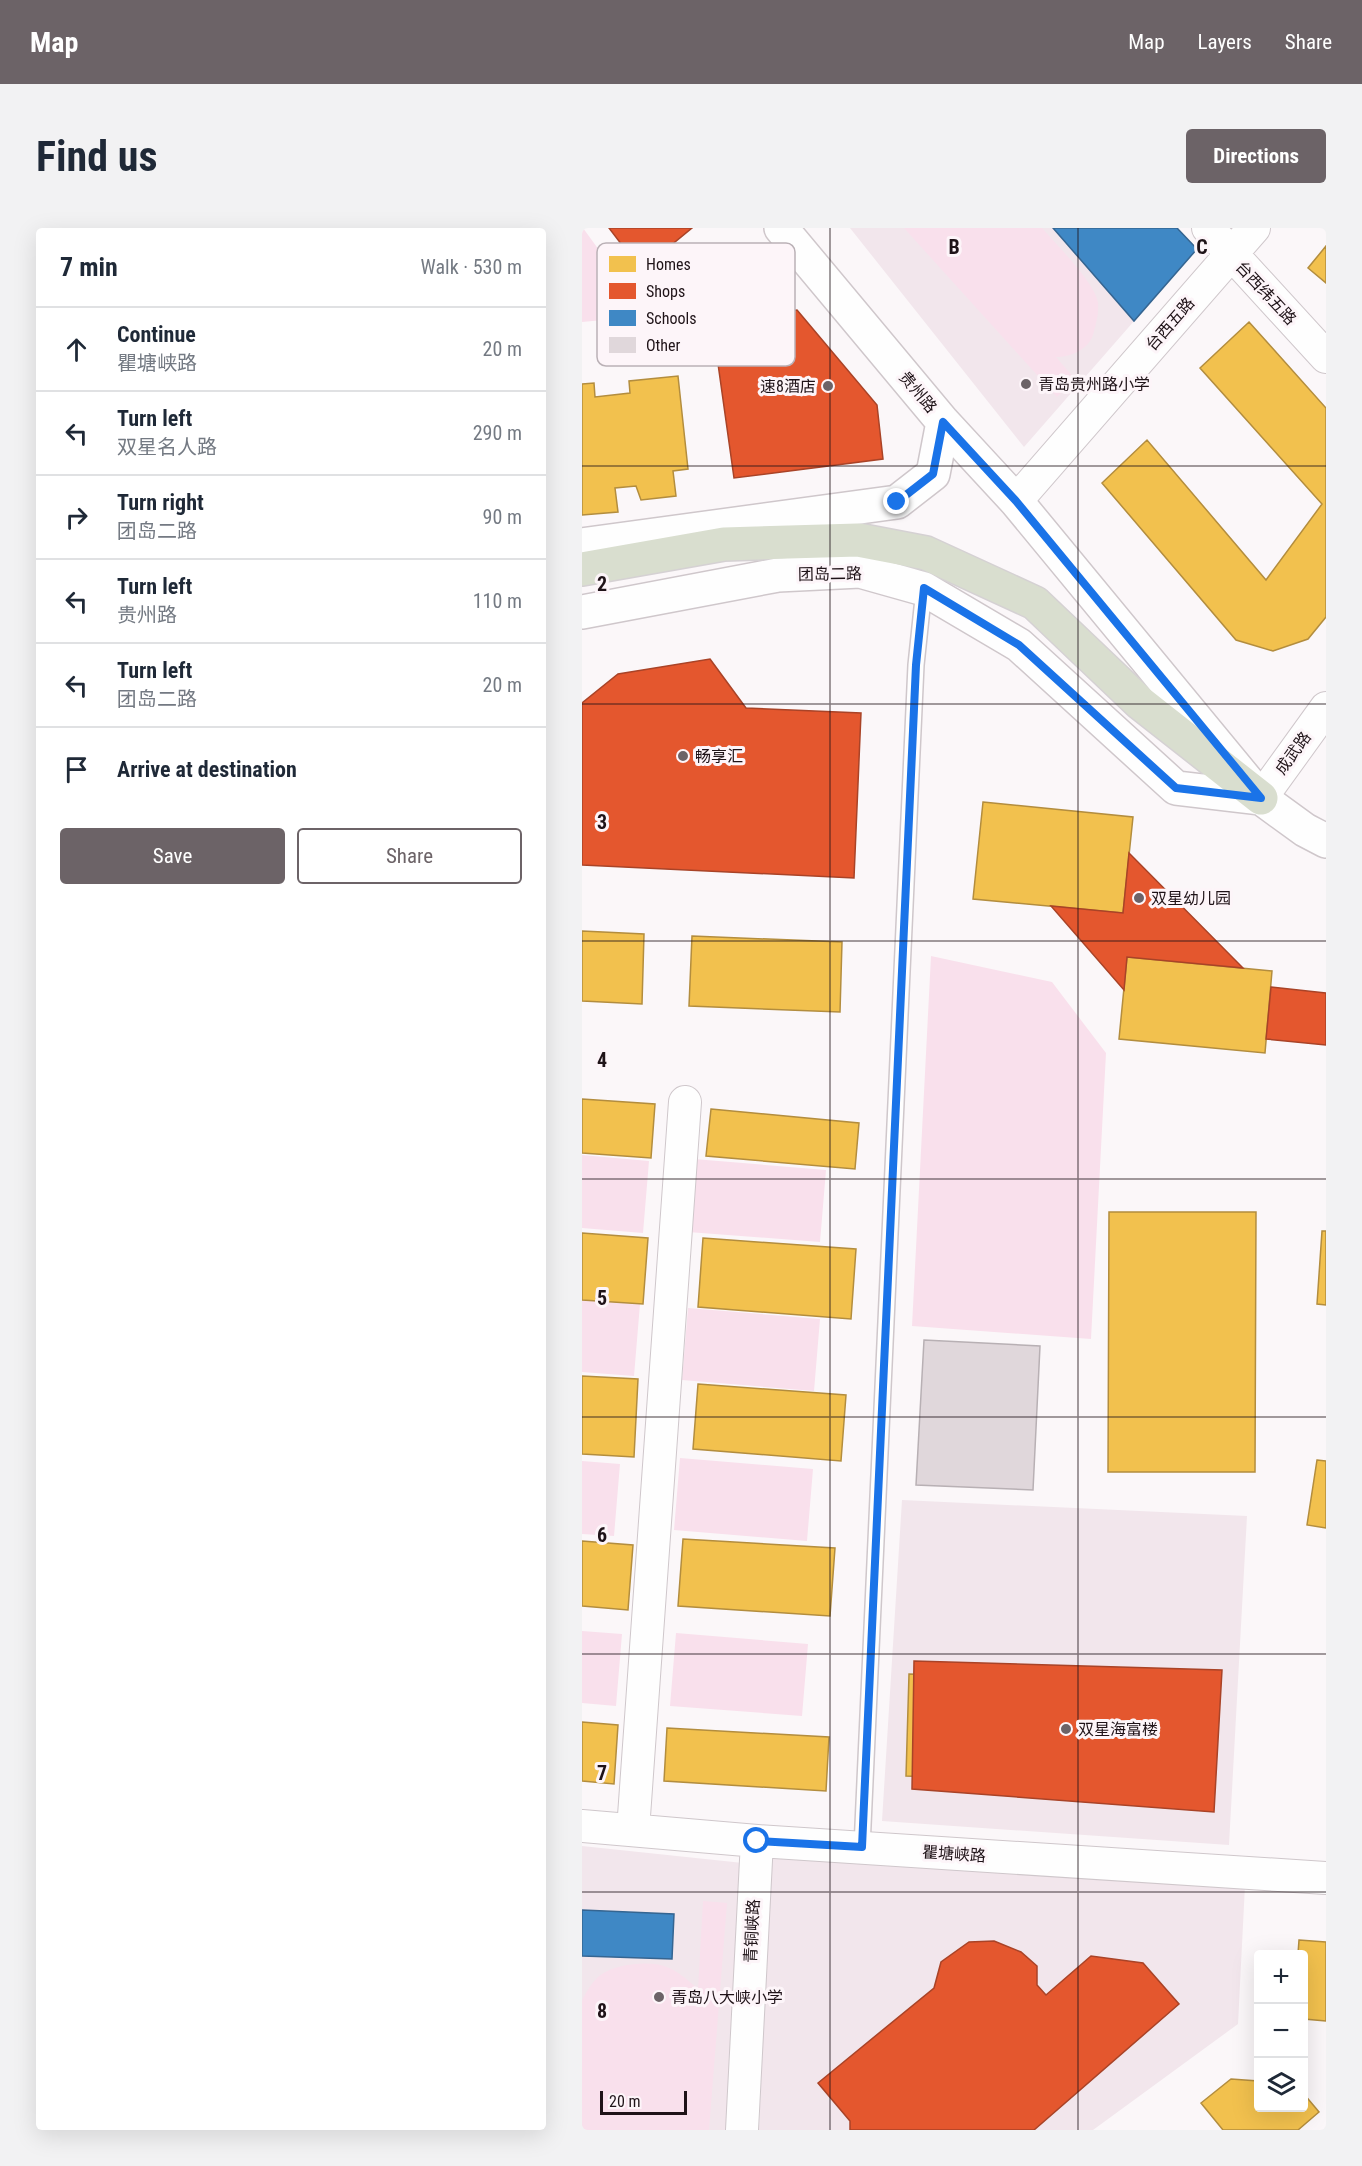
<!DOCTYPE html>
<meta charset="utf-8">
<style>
:root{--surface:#fff;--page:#f2f2f3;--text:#1f2937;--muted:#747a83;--line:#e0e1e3;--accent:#6c6367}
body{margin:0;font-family:"Roboto Condensed","Noto Sans SC",sans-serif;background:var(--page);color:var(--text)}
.controls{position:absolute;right:18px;bottom:18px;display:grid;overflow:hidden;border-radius:6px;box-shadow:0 6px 24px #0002}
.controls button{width:54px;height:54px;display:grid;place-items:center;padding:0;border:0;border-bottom:2px solid var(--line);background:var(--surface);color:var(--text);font:30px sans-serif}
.scale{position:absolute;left:18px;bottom:15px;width:87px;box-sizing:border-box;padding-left:6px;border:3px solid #1f1318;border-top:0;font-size:16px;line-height:21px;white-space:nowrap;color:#1f1318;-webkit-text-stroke:4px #fdf5f9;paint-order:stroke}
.stop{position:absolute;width:18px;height:18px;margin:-14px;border:4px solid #1a73e8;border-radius:50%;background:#fff}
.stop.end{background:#1a73e8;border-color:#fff;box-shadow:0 2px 6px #0008}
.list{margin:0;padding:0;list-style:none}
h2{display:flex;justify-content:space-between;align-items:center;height:78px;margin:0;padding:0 24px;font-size:26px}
h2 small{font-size:20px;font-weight:400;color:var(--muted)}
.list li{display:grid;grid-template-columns:39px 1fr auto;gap:18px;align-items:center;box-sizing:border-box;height:84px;padding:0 24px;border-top:2px solid var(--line)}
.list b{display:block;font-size:22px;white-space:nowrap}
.list p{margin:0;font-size:20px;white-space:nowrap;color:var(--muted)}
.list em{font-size:20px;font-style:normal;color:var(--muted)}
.actions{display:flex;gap:12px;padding:18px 24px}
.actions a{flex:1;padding:14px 0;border:2px solid var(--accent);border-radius:6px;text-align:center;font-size:21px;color:var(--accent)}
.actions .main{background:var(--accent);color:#fff}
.icon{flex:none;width:33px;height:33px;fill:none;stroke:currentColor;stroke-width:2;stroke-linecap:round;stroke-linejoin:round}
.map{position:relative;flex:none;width:744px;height:1902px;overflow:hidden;border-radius:6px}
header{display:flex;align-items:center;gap:36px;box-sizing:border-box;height:84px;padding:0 30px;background:var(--accent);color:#fff}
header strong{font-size:28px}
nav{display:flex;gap:33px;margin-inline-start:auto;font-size:21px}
.intro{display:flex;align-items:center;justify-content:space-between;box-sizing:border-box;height:144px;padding:0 36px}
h1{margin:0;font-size:42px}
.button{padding:15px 27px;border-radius:6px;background:var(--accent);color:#fff;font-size:21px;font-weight:700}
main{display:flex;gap:36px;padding:0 36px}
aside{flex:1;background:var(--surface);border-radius:6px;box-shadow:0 6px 24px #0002}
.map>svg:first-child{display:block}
</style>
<header>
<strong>Map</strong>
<nav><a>Map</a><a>Layers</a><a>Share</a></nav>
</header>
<div class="intro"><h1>Find us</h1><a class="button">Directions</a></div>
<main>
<aside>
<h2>7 min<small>Walk · 530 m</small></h2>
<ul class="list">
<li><svg class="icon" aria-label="ahead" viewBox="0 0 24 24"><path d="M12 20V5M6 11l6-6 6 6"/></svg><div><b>Continue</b><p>瞿塘峡路</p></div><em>20 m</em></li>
<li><svg class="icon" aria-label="left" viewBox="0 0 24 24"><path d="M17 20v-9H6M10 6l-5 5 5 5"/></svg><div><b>Turn left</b><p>双星名人路</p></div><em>290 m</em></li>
<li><svg class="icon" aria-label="right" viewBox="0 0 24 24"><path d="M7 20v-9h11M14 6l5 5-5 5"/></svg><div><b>Turn right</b><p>团岛二路</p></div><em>90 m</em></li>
<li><svg class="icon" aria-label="left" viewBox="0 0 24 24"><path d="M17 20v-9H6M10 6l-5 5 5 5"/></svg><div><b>Turn left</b><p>贵州路</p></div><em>110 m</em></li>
<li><svg class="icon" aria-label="left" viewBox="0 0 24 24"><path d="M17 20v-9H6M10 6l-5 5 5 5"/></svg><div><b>Turn left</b><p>团岛二路</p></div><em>20 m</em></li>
<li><svg class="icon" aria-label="arrive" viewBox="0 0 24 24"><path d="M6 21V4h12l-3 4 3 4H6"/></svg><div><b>Arrive at destination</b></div></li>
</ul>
<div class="actions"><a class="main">Save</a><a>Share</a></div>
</aside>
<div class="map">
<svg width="744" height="1902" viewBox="0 0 744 1902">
<rect width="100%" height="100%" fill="#fbf7f9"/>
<!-- built -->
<path fill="#f2e6ec" d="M 268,0 L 595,0 L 615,21 L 442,219 Z
M 320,1272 L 665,1288 L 647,1617 L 300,1593 Z
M 0,1618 L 161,1635 L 147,1902 L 0,1902 Z
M 189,1627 L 663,1657 L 656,1796 L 511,1902 L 177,1902 Z"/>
<!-- green -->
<path fill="#f9e0ec" d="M 0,0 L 1,0 L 65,88 L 0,94 Z
M 322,0 L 460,0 C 474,16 514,56 516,75 C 517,86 514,96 511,107 C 506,122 488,129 474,129 L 493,151 L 475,169 Z
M 349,728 L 470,754 L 524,825 L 509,1111 L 330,1098 Z
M 0,927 L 67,933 L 61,1005 L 0,1000 Z
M 112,931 L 244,942 L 238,1014 L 106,1004 Z
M 0,1071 L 58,1076 L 52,1148 L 0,1144 Z
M 106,1080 L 238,1091 L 232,1163 L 100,1152 Z
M 98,1230 L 231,1241 L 225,1313 L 92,1302 Z
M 0,1233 L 38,1236 L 32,1308 L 0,1306 Z
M 0,1403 L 40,1406 L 34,1478 L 0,1475 Z
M 94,1405 L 226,1416 L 220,1488 L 88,1478 Z
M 121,1673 L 145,1675 L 127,1902 L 0,1902 L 0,1773 C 4,1764 11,1752 20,1746 C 35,1736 68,1732 85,1739 C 97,1744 106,1752 116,1761 Z"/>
<!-- homes -->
<path fill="#f2c14e" stroke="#b38d3e" stroke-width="1.5" d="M 744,18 L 744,55 L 726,40 Z
M 667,94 L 744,180 L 744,389 L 726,411 L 691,423 L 654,412 L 520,255 L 565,212 L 684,352 L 740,276 L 618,140 Z
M 96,148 L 106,241 L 91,243 L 94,268 L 59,272 L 54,258 L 33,260 L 36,284 L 0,287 L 0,156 L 12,155 L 13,169 L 48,165 L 47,153 Z
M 401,574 L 551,589 L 541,685 L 391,671 Z
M 0,703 L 62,706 L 60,776 L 0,773 Z
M 110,708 L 260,714 L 258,784 L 107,778 Z
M 545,729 L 690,743 L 683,825 L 537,811 Z
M 0,871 L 73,876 L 69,930 L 0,925 Z
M 129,881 L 277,895 L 273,941 L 124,928 Z
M 527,984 L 674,984 L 673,1244 L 526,1244 Z
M 740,1003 L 744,1003 L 744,1077 L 735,1076 Z
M 0,1005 L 66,1010 L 61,1076 L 0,1072 Z
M 121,1010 L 274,1021 L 269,1091 L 116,1079 Z
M 0,1148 L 56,1151 L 52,1229 L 0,1226 Z
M 116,1156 L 264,1167 L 259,1233 L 111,1221 Z
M 735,1232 L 744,1233 L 744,1300 L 725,1297 Z
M 101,1311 L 253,1320 L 248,1388 L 96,1378 Z
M 0,1313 L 51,1317 L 46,1382 L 0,1378 Z
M 327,1446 L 454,1450 L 451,1552 L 324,1548 Z
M 522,1450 L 624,1457 L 618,1556 L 517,1550 Z
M 0,1494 L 36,1497 L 32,1556 L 0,1553 Z
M 85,1500 L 247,1509 L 244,1563 L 82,1553 Z
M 717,1712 L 744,1714 L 744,1793 L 722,1791 L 722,1726 L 716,1726 Z
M 649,1851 L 676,1853 L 676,1880 L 722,1880 L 722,1866 L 737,1884 L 716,1902 L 641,1902 L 619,1875 Z"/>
<!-- shops -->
<path fill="#e4572e" stroke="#a94327" stroke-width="1.5" d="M 27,0 L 110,0 L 59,42 Z
M 215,82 L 295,177 L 301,231 L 152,250 L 130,93 Z
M 128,431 L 164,480 L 279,485 L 272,650 L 0,637 L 0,475 L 36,446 Z
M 547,625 L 661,740 L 545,729 L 542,762 L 469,678 L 541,685 Z
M 689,759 L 744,765 L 744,817 L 684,811 Z
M 332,1433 L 640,1442 L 632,1584 L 330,1561 Z
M 412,1713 L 439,1724 L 455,1738 L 455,1757 L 464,1767 L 509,1728 L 561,1735 L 597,1776 L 452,1902 L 268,1902 L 268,1893 L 236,1855 L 352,1760 L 359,1734 L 387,1714 Z"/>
<!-- schools -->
<path fill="#3f88c5" stroke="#356591" stroke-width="1.5" d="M 471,0 L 595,0 L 615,21 L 552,93 Z
M 0,1682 L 92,1686 L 90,1731 L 0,1728 Z"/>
<!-- building -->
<path fill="#e0d7db" stroke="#b8b0b4" stroke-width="1.5" d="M 342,1112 L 458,1118 L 451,1262 L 334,1257 Z"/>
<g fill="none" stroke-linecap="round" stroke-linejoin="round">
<!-- lane casing -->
<g stroke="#cfc7cb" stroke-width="18">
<path id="lane" d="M 280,1619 L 334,437 L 342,361"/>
</g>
<!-- street casing -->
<g stroke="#cfc7cb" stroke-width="34">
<path id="street" d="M 626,0 L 744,129
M 434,273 L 672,0
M 679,570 L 744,480
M 0,1598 L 175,1613 L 744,1650
M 51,1602 L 103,874
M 160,1902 L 175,1613"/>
</g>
<!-- secondary casing -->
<g stroke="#cfc7cb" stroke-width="36">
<path id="secondary" d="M 199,0 L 361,194 L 434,273 L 679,570 L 723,602 L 744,613
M 0,317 L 315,274 L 351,246 L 361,194
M 0,384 L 196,347 L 278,343 L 342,361 L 437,417 L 594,560 L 679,570"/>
</g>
<!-- highway casing -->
<g stroke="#d5d1d3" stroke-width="36">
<path id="highway" d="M 0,341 L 142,316 L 276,312 L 344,325 L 453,375 L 557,474 L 679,570"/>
</g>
<!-- lane -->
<use href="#lane" stroke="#fefefe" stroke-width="15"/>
<!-- street -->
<use href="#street" stroke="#fefefe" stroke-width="32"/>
<!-- secondary -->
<use href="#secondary" stroke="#fefefe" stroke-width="33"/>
<!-- highway -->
<use href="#highway" stroke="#d9decf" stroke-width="33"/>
</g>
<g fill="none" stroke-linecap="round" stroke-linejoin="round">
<!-- route -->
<path stroke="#1a73e8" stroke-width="8" d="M 175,1613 L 280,1619 L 334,437 L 342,360 L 437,417 L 594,560 L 679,570 L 434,273 L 361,194 L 351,246 L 315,274"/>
</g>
<!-- grid -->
<path fill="none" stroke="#1f1318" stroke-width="1.5" stroke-opacity="0.55" d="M 248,0 L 248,1902M 496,0 L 496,1902M 0,238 L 744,238M 0,476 L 744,476M 0,713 L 744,713M 0,951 L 744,951M 0,1189 L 744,1189M 0,1426 L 744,1426M 0,1664 L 744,1664"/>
<!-- markers -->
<g fill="#6c6367" stroke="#fdf5f9" stroke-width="2">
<circle cx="444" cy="156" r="6"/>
<circle cx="246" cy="158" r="6"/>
<circle cx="101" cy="528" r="6"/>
<circle cx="557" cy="670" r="6"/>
<circle cx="484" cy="1501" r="6"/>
<circle cx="77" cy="1769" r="6"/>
</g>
<g text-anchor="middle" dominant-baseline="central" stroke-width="6" stroke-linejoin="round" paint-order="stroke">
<!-- street labels -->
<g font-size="16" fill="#1f1318" stroke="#fdf5f9">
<text transform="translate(684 65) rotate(47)">台西纬五路</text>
<text transform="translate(588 96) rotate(-49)">台西五路</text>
<text transform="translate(336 164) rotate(50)">贵州路</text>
<text transform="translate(248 346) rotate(-1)">团岛二路</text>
<text transform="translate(711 525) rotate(-54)">成武路</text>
<text transform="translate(372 1626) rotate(4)">瞿塘峡路</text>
<text transform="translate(170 1703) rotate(-87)">青铜峡路</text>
</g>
<!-- poi labels -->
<g font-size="16" fill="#1f1318" stroke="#fdf5f9" text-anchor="start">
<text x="456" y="156">青岛贵州路小学</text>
<text x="234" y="158" text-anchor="end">速8酒店</text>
<text x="113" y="528">畅享汇</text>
<text x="569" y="670">双星幼儿园</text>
<text x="496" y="1501">双星海富楼</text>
<text x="89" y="1769">青岛八大峡小学</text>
</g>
</g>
<!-- legend -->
<rect x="15" y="15" width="198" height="123" rx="9" fill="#fdf5f9" stroke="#bab1b6" stroke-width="1.5"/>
<rect x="27" y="28" width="27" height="16" fill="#f2c14e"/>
<rect x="27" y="55" width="27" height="16" fill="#e4572e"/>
<rect x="27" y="82" width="27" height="16" fill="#3f88c5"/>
<rect x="27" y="109" width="27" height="16" fill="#e0d7db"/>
<g font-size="16" fill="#1f1318">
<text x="64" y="42">Homes</text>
<text x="64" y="69">Shops</text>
<text x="64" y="96">Schools</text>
<text x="64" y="123">Other</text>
</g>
<g font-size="20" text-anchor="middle" font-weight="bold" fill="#1f1318" stroke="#fdf5f9" stroke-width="6" stroke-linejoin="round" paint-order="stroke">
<text x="372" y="26">B</text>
<text x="620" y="26">C</text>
<text x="20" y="363">2</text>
<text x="20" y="601">3</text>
<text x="20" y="839">4</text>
<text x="20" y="1077">5</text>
<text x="20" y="1314">6</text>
<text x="20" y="1552">7</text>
<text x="20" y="1790">8</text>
</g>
</svg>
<div class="controls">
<button>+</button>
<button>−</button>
<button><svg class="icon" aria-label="layers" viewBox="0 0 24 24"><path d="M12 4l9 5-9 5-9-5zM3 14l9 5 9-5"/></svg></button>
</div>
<div class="scale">20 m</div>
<div class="stop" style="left:175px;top:1613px"></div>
<div class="stop end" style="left:315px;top:274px"></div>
</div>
</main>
